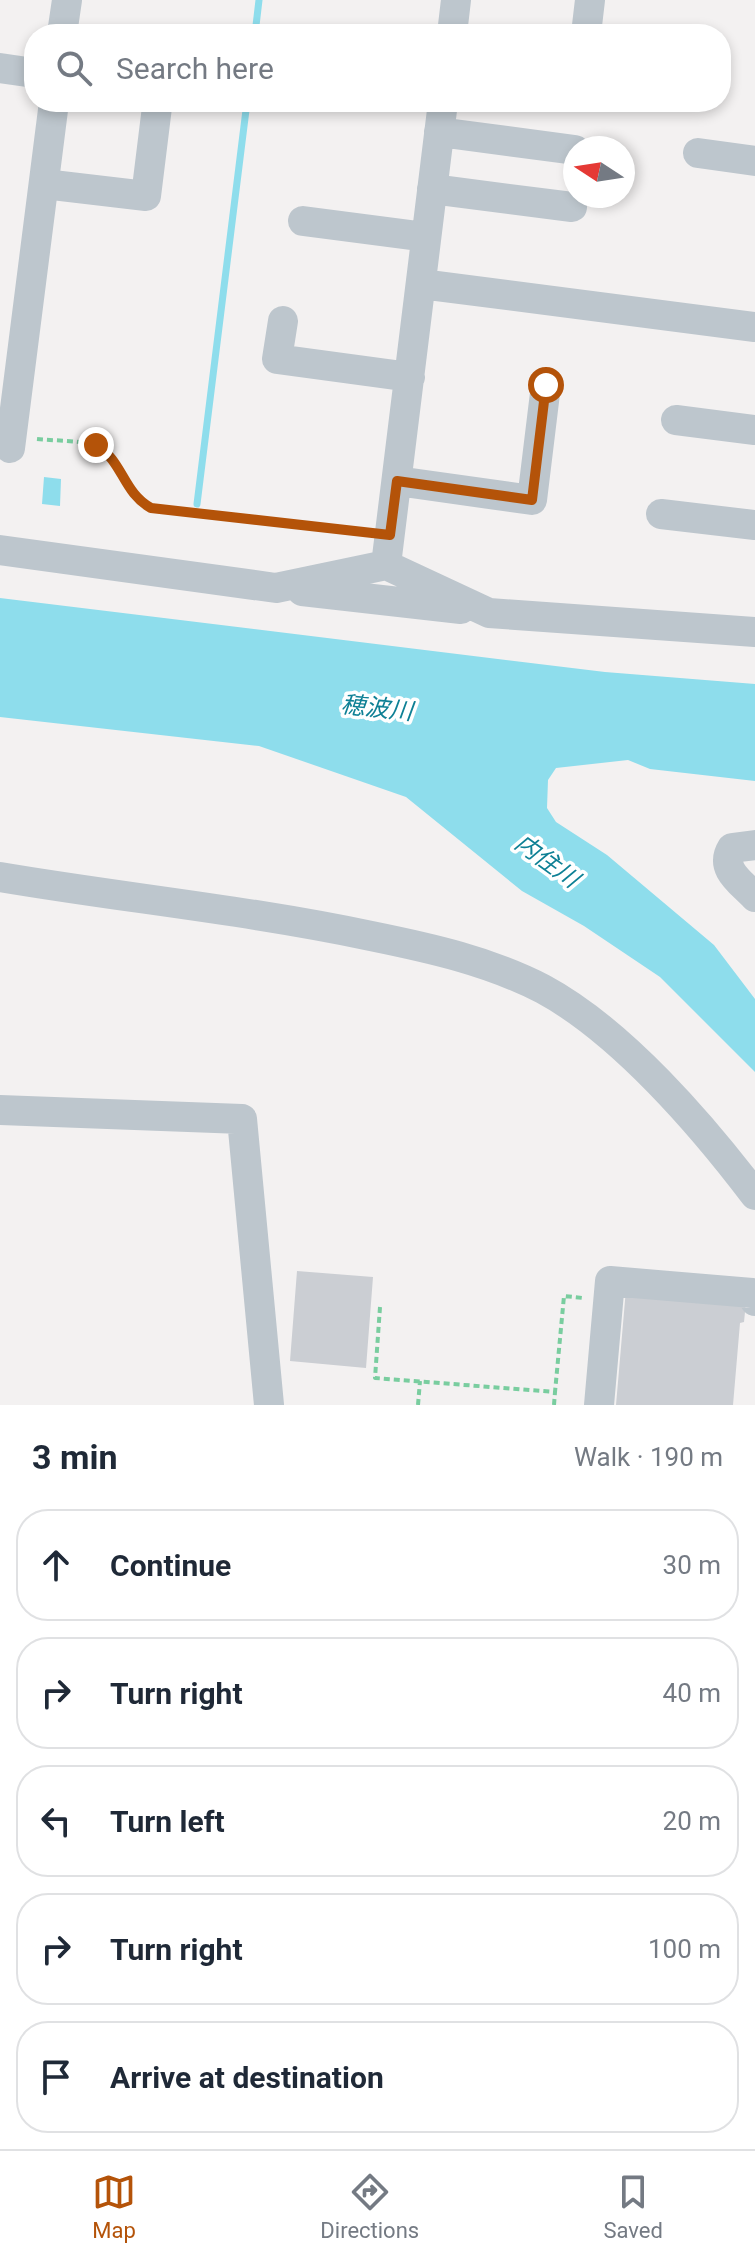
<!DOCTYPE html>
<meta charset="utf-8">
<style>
:root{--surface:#fff;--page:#f6f6f7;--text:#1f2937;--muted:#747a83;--line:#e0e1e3;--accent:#b45309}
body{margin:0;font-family:Roboto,"Noto Sans JP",sans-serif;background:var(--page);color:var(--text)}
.compass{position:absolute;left:563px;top:136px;width:72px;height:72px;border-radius:50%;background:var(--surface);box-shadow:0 4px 12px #0003;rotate:282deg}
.stop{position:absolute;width:24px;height:24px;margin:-18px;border:6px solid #b45309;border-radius:50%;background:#fff}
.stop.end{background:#b45309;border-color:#fff;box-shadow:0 2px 8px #0008}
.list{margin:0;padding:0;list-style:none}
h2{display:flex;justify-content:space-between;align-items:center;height:104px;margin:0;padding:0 32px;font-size:34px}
h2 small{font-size:26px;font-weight:400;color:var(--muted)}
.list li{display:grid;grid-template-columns:52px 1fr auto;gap:24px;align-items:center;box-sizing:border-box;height:112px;margin:0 16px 16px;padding:0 16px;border:2px solid var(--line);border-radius:32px}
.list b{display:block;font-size:30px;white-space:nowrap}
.list em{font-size:26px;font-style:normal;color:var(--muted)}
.icon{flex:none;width:44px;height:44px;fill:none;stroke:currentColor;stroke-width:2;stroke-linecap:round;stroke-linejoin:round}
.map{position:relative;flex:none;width:755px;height:1405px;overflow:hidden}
.search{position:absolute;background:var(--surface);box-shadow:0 4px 12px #0003;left:24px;right:24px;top:24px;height:88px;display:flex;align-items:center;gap:20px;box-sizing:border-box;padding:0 28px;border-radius:32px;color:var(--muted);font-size:30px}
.sheet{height:744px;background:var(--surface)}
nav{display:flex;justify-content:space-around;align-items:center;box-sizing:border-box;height:112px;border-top:2px solid var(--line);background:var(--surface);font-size:22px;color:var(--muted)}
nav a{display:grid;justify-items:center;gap:4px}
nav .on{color:var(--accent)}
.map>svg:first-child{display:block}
</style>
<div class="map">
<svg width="755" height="1405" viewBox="0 0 755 1405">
<rect width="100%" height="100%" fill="#f3f1f1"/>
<!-- water -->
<path fill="#8eddec" d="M 44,477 L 61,479 L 60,506 L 42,504 Z
M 0,598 L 605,672 L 755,684 L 755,781 L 650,769 L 628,760 L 556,768 L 548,780 L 547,808 L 556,822 L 607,855 L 714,945 L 755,999 L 755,1072 L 660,977 L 584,926 L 522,891 L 406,797 L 259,746 L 0,717 Z"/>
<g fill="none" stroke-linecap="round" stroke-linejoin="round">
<!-- stream -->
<path stroke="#8eddec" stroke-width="7" d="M 255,34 L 259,0
M 197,504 L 247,102"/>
</g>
<!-- building -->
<path fill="#cbced3" d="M 297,1271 L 373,1277 L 366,1368 L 290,1361 Z
M 626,1289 L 746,1302 L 744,1322 L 740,1323 L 733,1405 L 616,1405 Z"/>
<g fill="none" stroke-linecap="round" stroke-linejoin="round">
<!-- path -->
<path stroke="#79cd9f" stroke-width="4" stroke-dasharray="6 4" stroke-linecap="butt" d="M 37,439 C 56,441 76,440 94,445 C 121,452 122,493 151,508 L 363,531
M 380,1307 L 375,1378 L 555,1392 L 564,1296 L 583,1298
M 418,1405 L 420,1381
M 554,1405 L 555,1392"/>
<!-- minor -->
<path stroke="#bdc6cd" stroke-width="30" d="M 62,34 L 67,0
M 452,34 L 456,0
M 586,34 L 590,0
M 0,68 L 34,73
M 439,132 L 575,150
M 698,153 L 755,161
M 44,184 L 146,196 L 157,107
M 432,189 L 572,207
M 303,221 L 426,237
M 421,284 L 755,327
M 283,321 L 277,359 L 410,377
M 676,420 L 755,430
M 10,448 L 54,102
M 397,481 L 532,500 L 546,385
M 661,514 L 755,525
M 0,550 L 276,588 L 386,565 L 489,613 L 755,632
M 386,565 L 443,102
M 302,591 L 461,609
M 755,845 L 732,848 C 719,869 741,882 755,897
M 0,877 C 124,898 248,910 371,936 C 430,948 489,961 543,989 C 621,1031 702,1125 755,1195
M 0,1110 L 242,1119 L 269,1405
M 599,1405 L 610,1281 L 752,1293 L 755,1301"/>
</g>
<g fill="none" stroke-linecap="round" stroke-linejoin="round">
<!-- route -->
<path stroke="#b45309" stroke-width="10" d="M 96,445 C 123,461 123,493 151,508 L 390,535 L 397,481 L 532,500 L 546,385"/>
</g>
<g text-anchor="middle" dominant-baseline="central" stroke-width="7" stroke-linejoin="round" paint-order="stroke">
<!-- water labels -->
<g font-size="24" font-style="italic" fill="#0e8095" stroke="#fff">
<text transform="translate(377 708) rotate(6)">穂波川</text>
<text transform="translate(547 861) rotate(36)">内住川</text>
</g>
</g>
</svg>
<svg class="compass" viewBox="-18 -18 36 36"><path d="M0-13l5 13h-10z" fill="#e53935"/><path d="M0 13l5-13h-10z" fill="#747a83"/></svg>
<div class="stop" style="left:546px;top:385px"></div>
<div class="stop end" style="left:96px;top:445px"></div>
<div class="search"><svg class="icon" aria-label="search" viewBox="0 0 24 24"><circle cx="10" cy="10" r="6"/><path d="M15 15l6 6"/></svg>Search here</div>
</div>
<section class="sheet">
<h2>3 min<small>Walk · 190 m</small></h2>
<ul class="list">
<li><svg class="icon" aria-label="ahead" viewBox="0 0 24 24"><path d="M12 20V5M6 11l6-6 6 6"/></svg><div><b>Continue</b></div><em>30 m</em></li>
<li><svg class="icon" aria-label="right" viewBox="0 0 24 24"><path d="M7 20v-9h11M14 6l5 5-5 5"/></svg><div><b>Turn right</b></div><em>40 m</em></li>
<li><svg class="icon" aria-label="left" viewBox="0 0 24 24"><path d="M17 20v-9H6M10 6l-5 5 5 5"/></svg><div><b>Turn left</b></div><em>20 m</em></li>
<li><svg class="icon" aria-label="right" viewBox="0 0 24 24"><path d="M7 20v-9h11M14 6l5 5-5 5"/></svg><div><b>Turn right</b></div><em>100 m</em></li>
<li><svg class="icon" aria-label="arrive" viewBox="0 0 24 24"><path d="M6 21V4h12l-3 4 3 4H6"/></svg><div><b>Arrive at destination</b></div></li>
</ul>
</section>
<nav>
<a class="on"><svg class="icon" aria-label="map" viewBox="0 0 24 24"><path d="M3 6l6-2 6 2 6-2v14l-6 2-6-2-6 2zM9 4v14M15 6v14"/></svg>Map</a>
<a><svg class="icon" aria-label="directions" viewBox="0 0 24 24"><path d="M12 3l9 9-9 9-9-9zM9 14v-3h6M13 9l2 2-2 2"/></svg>Directions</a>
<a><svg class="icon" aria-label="saved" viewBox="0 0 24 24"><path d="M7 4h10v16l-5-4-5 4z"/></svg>Saved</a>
</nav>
